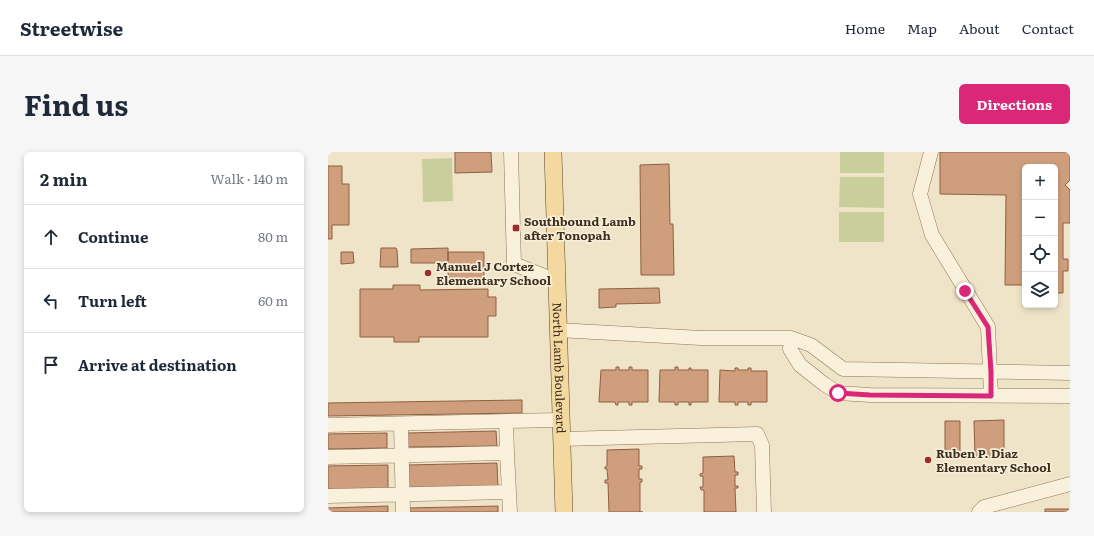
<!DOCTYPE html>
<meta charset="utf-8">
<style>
:root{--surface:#fff;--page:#f6f6f7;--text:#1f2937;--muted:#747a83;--line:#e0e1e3;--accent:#db2777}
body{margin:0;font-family:Literata,serif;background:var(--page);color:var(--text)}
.controls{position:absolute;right:12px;top:12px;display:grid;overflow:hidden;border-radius:6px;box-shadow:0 2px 6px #0003}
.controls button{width:36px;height:36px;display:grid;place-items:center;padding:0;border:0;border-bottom:1px solid var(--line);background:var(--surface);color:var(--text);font:20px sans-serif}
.stop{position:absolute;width:12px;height:12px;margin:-9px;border:3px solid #db2777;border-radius:50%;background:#fff}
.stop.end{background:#db2777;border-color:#fff;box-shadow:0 1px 4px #0008}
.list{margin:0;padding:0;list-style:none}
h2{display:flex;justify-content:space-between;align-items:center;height:52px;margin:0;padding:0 16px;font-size:17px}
h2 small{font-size:13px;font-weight:400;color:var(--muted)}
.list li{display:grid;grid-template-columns:26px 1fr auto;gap:12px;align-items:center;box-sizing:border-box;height:64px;padding:0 16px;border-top:1px solid var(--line)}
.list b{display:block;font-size:15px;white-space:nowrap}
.list em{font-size:13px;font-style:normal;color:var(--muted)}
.icon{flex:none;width:22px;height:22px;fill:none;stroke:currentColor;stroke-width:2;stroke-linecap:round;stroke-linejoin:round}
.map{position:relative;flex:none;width:742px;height:360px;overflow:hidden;border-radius:6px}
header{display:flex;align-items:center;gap:24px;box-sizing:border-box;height:56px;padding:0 20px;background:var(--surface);border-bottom:1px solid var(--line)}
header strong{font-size:19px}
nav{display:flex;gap:22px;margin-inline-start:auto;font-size:14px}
.intro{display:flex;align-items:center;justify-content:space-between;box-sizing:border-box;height:96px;padding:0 24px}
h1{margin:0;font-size:28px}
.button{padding:10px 18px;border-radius:6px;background:var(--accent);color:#fff;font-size:14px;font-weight:700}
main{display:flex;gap:24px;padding:0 24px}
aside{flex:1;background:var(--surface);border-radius:6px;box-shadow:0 2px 6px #0003}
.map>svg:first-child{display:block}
</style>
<header>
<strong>Streetwise</strong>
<nav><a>Home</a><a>Map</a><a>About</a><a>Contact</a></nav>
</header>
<div class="intro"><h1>Find us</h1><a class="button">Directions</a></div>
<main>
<aside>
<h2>2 min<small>Walk · 140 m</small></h2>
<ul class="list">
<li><svg class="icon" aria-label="ahead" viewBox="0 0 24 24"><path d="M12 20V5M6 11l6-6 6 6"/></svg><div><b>Continue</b></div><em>80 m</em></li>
<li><svg class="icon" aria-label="left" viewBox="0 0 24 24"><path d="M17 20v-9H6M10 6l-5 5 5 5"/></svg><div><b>Turn left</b></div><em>60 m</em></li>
<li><svg class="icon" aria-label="arrive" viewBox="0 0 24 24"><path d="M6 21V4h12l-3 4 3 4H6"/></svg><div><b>Arrive at destination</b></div></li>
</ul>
</aside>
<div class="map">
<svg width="742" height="360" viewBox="0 0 742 360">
<rect width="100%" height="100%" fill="#f0e4c8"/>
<!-- green -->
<path fill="#c9cf9b" d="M 512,0 L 556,0 L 556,21 L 512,21 Z
M 124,6 L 125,49 L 95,50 L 94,7 Z
M 512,25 L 556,25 L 556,56 L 511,55 Z
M 511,60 L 556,60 L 556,90 L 511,90 Z"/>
<!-- building -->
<path fill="#cf9f7d" stroke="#8d5f41" d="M 127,0 L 163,0 L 164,20 L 127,21 Z
M 612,0 L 742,0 L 742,28 L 737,33 L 742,38 L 742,71 L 735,71 L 735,107 L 740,107 L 740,119 L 735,119 L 735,141 L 727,141 L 727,15 L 697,15 L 697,133 L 677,133 L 678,43 L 612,42 Z
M 341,12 L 342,72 L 345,72 L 346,123 L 313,123 L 312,13 Z
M 0,14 L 14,14 L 14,32 L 21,32 L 21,73 L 4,73 L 4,87 L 0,87 Z
M 53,96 L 68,96 L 69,98 L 70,115 L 52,115 Z
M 120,96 L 120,111 L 83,111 L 83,97 Z
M 13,100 L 25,100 L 26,111 L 13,112 Z
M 120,100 L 156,100 L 156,130 L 120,130 Z
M 65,133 L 92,133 L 92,138 L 160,137 L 160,145 L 168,145 L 168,164 L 160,164 L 160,185 L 91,185 L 91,190 L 66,190 L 66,185 L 32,185 L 32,137 L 65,137 Z
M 331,136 L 332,151 L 288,152 L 288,155 L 271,156 L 271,137 Z
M 288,215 L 291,215 L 291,218 L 301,218 L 301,215 L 304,215 L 304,218 L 320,218 L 320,250 L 304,250 L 304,253 L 301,253 L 301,250 L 290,250 L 290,253 L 288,253 L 287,250 L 271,250 L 273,218 L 288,218 Z
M 347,215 L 350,215 L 350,218 L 361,218 L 361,216 L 363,216 L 363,218 L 380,218 L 380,250 L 363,250 L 363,253 L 361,253 L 361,250 L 350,250 L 350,253 L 347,253 L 347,250 L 331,250 L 332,218 L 347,218 Z
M 407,216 L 410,216 L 410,218 L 420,218 L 420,216 L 423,216 L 423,219 L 439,219 L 439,250 L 423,250 L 423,253 L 420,253 L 420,250 L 410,250 L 410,253 L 407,253 L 407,250 L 391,250 L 392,218 L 407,219 Z
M 194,248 L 194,261 L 0,264 L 0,251 Z
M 676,268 L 676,305 L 647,306 L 646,269 Z
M 617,269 L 632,269 L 632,306 L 617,306 Z
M 168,279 L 169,294 L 79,295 L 79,281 Z
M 59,281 L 59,296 L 0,297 L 0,282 Z
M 311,297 L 311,314 L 314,314 L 314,317 L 311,317 L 311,327 L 314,327 L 314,330 L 312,330 L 312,360 L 315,360 L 281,360 L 280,331 L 277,331 L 277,328 L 280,328 L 279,317 L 277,317 L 277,315 L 279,314 L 279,298 Z
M 406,304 L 407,320 L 410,320 L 410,323 L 407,323 L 407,334 L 410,334 L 410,336 L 407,336 L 408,360 L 376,360 L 376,338 L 373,338 L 372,335 L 375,335 L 375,324 L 372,324 L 372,322 L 375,321 L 375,305 Z
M 169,311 L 170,335 L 80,337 L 79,313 Z
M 60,313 L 60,338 L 0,339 L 0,314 Z
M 60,354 L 60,360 L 0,360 L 0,356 Z
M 170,354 L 170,360 L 81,360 L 80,356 Z
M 717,357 L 742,357 L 742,360 L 717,360 Z"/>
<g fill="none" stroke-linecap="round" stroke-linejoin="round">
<!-- minor casing -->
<g stroke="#8d765c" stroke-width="15">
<path id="minor" d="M 183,0 L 186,112 L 229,129
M 603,0 L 592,42 L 604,83 L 660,175 L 663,243
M 230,178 L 373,186 L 463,186
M 742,221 L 515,217 L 483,193 L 463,186 L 462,197 L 472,213 L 496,232 L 510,241 L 542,243 L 742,244
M 73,272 L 75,360
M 0,273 L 232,268
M 233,287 L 429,282 L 434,293 L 436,360
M 179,301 L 182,360
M 0,305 L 179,301 L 178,269
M 0,344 L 181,340
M 651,360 L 656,355 L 742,332"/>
</g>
<!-- major casing -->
<g stroke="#5b4430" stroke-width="18">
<g id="major">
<path id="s1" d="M 225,0 L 236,360"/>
</g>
</g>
<!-- minor -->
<use href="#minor" stroke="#faf1dc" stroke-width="14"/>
<!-- major -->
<use href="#major" stroke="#f3d9a0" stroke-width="17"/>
</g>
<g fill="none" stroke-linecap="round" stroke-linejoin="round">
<!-- route -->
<path stroke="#db2777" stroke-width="5" d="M 510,241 L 542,243 L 663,244 L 663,220 L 660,175 L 637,139"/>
</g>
<!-- markers -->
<g fill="#9e2a2b" stroke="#f7eed8" stroke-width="1.5">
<rect x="184" y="72" width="8" height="8" rx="2"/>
<circle cx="100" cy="121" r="4"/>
<circle cx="600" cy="308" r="4"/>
</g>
<g text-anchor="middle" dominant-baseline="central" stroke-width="3.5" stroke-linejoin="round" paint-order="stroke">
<!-- poi labels -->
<g font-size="12" font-weight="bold" fill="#3d2e20" stroke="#f7eed8" text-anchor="start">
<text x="196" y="69">Southbound Lamb<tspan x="196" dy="14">after Tonopah</tspan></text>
<text x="108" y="114">Manuel J Cortez<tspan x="108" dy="14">Elementary School</tspan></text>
<text x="608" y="301">Ruben P. Diaz<tspan x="608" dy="14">Elementary School</tspan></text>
</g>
<!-- street labels -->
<g font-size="12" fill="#3d2e20" stroke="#f7eed8">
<text stroke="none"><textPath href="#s1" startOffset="216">North Lamb Boulevard</textPath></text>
</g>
</g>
</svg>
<div class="controls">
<button>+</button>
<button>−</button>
<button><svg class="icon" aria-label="locate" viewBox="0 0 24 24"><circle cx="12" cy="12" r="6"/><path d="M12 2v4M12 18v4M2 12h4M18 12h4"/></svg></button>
<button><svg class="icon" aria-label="layers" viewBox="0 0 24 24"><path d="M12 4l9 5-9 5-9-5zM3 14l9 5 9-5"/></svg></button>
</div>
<div class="stop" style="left:510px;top:241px"></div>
<div class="stop end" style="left:637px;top:139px"></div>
</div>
</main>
